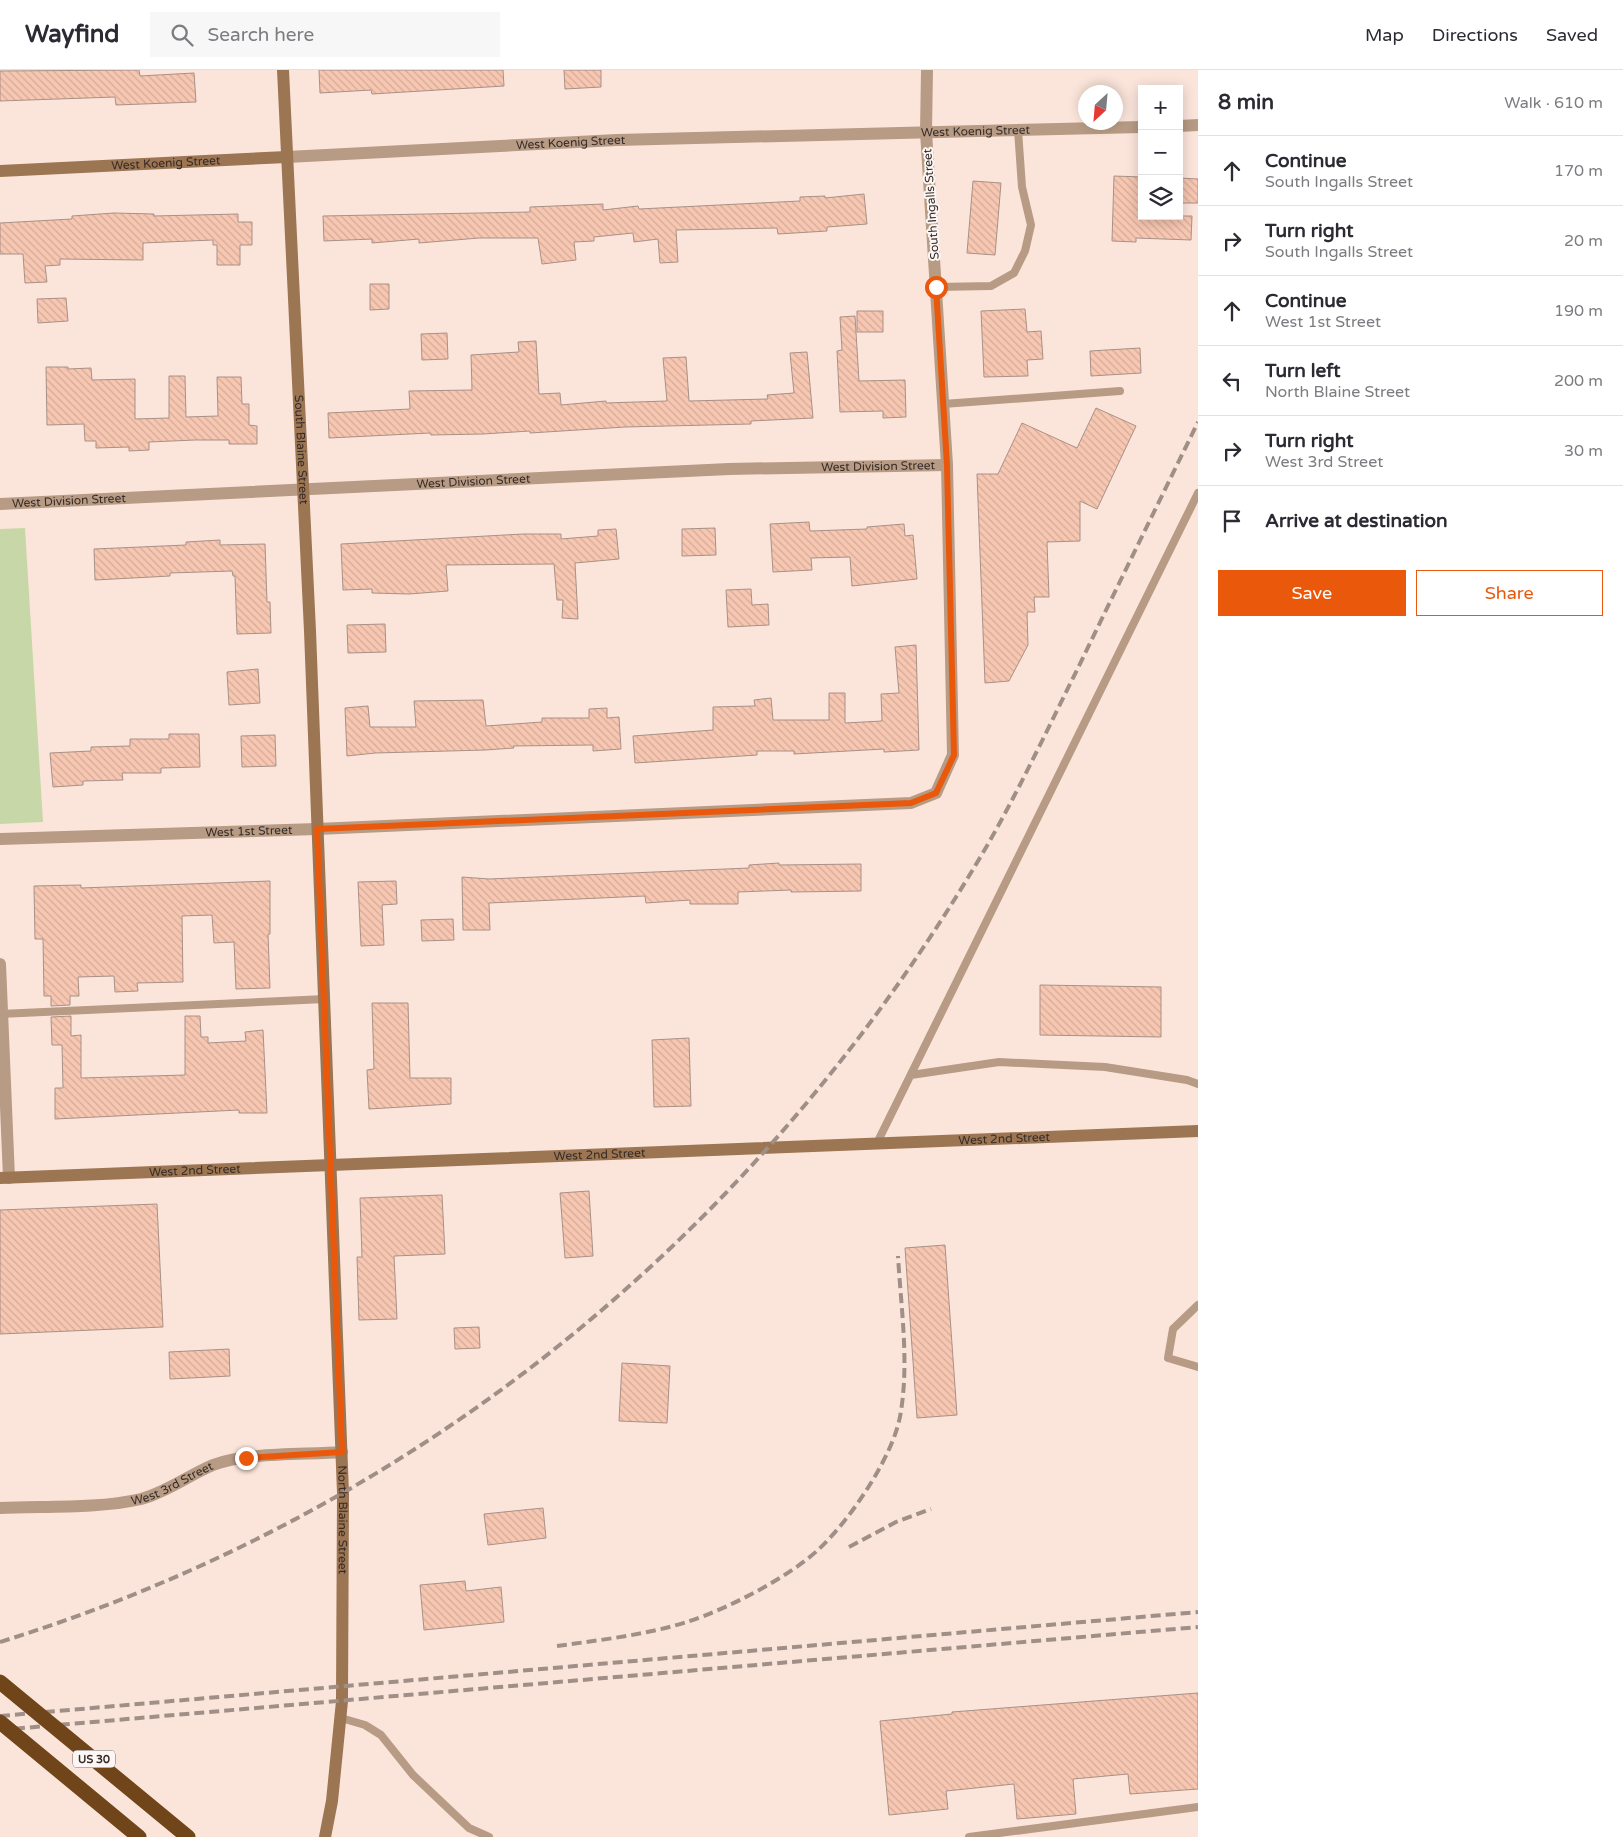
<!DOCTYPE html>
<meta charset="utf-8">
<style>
:root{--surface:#fff;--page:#f7f7f7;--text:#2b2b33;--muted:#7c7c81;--line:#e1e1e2;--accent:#ea580c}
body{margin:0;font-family:"Varela Round",sans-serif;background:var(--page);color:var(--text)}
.controls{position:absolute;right:15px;top:15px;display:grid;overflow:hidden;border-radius:0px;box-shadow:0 2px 12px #0003}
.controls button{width:45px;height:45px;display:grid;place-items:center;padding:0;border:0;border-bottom:1px solid var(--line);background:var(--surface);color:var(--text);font:25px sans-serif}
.compass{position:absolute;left:1078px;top:15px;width:45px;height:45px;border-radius:50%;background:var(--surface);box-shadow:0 2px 12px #0003;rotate:206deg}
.stop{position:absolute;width:15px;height:15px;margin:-11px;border:4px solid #ea580c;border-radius:50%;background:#fff}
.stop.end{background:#ea580c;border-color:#fff;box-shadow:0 1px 5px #0008}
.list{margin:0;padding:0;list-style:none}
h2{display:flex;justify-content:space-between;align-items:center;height:65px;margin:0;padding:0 20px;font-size:21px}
h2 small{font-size:16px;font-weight:400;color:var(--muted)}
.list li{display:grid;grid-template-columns:32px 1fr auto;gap:15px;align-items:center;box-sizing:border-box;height:70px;padding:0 20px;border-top:1px solid var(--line)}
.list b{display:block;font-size:19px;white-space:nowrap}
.list p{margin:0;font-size:16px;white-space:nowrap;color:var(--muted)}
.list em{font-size:16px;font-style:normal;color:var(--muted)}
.actions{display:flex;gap:10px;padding:15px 20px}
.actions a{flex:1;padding:11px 0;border:1px solid var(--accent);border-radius:0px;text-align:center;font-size:18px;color:var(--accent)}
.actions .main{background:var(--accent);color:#fff}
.icon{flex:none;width:28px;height:28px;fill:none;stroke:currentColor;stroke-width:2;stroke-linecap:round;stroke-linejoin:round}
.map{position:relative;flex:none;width:1198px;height:1767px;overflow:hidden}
header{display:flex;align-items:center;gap:30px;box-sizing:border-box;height:70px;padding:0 25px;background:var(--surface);border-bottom:1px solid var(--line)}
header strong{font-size:24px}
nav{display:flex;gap:28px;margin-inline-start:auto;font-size:18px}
.search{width:350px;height:45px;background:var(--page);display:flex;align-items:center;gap:12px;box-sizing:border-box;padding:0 18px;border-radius:0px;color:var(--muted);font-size:19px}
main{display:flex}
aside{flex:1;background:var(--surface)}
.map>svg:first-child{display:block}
</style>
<header>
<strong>Wayfind</strong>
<div class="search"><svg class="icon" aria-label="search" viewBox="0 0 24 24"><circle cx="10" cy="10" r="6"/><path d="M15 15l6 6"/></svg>Search here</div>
<nav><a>Map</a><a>Directions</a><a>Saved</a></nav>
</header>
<main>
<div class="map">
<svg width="1198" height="1767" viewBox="0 0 1198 1767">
<defs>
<pattern id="building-back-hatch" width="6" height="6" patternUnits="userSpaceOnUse" patternTransform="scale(1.25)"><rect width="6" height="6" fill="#f7c7b2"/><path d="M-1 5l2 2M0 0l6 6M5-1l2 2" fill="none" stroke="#d4ab99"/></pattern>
</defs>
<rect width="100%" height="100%" fill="#fbe5db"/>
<!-- green -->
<path fill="#c8d7a7" d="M 25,458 L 43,752 L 0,754 L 0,459 Z"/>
<!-- building -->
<path fill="url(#building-back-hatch)" stroke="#aa9086" d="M 139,0 L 140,6 L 194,3 L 196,32 L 116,35 L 115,27 L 0,31 L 0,1 Z
M 319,0 L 503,0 L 504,16 L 372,24 L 371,20 L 320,23 Z
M 564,0 L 601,0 L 601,17 L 565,19 Z
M 1114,106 L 1142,107 L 1142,146 L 1192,146 L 1191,170 L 1136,168 L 1136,172 L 1112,171 Z
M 1179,108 L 1198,109 L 1198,133 L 1179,133 Z
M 973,111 L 1001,113 L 995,185 L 967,183 Z
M 864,124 L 867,154 L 827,157 L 827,161 L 778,164 L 777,158 L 676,160 L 678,192 L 660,193 L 658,169 L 634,172 L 633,163 L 594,167 L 594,171 L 574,172 L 576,190 L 542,194 L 538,168 L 479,168 L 419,173 L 419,169 L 372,173 L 372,169 L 324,171 L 323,146 L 530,142 L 530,137 L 603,134 L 603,140 L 638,136 L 639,139 L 800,131 L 800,127 L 825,126 L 825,128 Z
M 114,143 L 154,144 L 154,146 L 238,144 L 238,152 L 252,152 L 252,175 L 240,175 L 240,195 L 217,195 L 217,175 L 213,175 L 213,170 L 143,173 L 143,190 L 60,189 L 60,195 L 45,196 L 47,212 L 25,213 L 23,184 L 0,184 L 0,153 L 72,149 L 72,146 Z
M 370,214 L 389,214 L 389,239 L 370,240 Z
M 66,228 L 68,251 L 38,253 L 37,229 Z
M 1025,239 L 1027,262 L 1041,261 L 1043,289 L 1027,290 L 1028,306 L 984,307 L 981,241 Z
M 857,241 L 883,241 L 883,262 L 857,262 Z
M 855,246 L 859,311 L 905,310 L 906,347 L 883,348 L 883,341 L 840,342 L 837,281 L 842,280 L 840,247 Z
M 447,263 L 448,289 L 422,290 L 421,264 Z
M 536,271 L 539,324 L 560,323 L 561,335 L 606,331 L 606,333 L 667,331 L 663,288 L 686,287 L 689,331 L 768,329 L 767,325 L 794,323 L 790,283 L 807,282 L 813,348 L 751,351 L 751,354 L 625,357 L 530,363 L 530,361 L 483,364 L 431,365 L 430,363 L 329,368 L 328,343 L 410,339 L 409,321 L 472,320 L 471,285 L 519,282 L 518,272 Z
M 1140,278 L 1141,303 L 1091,306 L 1090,281 Z
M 46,297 L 68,297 L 68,299 L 91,298 L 92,310 L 135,309 L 135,349 L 169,348 L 169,306 L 185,306 L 186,347 L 218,346 L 217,307 L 241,307 L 242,334 L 249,334 L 249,355 L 257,356 L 257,374 L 229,374 L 229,370 L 195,370 L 149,372 L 149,380 L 129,381 L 129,377 L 96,378 L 96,371 L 85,371 L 84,354 L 47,355 Z
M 1096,338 L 1136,356 L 1097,439 L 1080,431 L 1080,471 L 1047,472 L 1049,527 L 1034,527 L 1035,542 L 1027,542 L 1028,575 L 1009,611 L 985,613 L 977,404 L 998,404 L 1022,353 L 1077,378 Z
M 809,452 L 810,461 L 867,459 L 867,457 L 904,454 L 905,466 L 913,465 L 917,509 L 852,516 L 850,487 L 811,488 L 812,500 L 773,502 L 770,454 Z
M 715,458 L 716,485 L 682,486 L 682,459 Z
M 616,459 L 619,489 L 575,493 L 578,549 L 562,548 L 563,530 L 557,530 L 554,494 L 446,495 L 448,521 L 409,524 L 372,523 L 372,519 L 343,520 L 341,474 L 523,464 L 561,464 L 561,469 L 598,466 L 598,460 Z
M 220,470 L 220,475 L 265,474 L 267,532 L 270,532 L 271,563 L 237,564 L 235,506 L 233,506 L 232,501 L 170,503 L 170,506 L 95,510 L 94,479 L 186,475 L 186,472 Z
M 751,519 L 752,535 L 768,534 L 769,555 L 728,557 L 726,520 Z
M 385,554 L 386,582 L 348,583 L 347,555 Z
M 916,575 L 919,680 L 884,682 L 884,679 L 794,684 L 794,681 L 757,681 L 757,685 L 635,693 L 633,666 L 713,660 L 713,637 L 755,636 L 754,630 L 771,628 L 773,650 L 829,650 L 829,623 L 845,623 L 845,653 L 882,651 L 881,624 L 899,623 L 895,577 Z
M 258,599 L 260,633 L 229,635 L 227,602 Z
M 483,630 L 486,656 L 542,652 L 542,648 L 589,648 L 589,639 L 607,638 L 607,648 L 619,647 L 621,679 L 593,681 L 593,675 L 513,676 L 514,678 L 485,680 L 375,683 L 347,686 L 345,638 L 368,636 L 370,657 L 416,657 L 414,631 Z
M 169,664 L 199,664 L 200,697 L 161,698 L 161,703 L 122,703 L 123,710 L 83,711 L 83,715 L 53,717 L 50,683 L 91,681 L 91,677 L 130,676 L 130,669 L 169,669 Z
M 275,665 L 276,696 L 242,697 L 241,666 Z
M 779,793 L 779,795 L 861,794 L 861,821 L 791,822 L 791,820 L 738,822 L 738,834 L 690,834 L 690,830 L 646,833 L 645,826 L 489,833 L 490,860 L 463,860 L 462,807 L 489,809 L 749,798 L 749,795 Z
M 270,811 L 270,864 L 268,864 L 270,918 L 236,919 L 234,872 L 214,873 L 212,845 L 182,846 L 183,912 L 137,913 L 138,921 L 115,922 L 114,906 L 78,907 L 79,926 L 70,926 L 70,935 L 51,936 L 51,926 L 44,926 L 43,869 L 35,869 L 34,816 L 81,815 L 81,818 Z
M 396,811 L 397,834 L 382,835 L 384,875 L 361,876 L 358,812 Z
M 453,849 L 454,870 L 422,871 L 421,850 Z
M 1040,915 L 1161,917 L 1161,967 L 1040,965 Z
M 372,933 L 408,933 L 410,1008 L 451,1008 L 451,1034 L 369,1039 L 367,1000 L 374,999 Z
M 71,946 L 71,966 L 81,965 L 81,1008 L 185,1005 L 185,946 L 200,946 L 201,967 L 208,967 L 208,973 L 246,971 L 245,962 L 263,960 L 267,1043 L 239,1043 L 239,1040 L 55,1049 L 55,1018 L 63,1018 L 62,975 L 52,975 L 51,947 Z
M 689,968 L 691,1036 L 654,1037 L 652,970 Z
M 589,1121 L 593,1186 L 565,1188 L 560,1123 Z
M 442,1125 L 445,1184 L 394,1186 L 397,1249 L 359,1250 L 357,1187 L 362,1187 L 360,1128 Z
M 157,1134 L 163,1257 L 0,1264 L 0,1140 Z
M 945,1175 L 957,1345 L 917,1348 L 905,1178 Z
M 479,1257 L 480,1278 L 455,1279 L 454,1258 Z
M 229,1279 L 230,1306 L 170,1309 L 169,1282 Z
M 622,1293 L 670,1296 L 667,1353 L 619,1351 Z
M 543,1438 L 546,1468 L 488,1475 L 484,1444 Z
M 465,1511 L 466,1521 L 501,1517 L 504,1552 L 424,1560 L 420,1515 Z
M 1198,1623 L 1198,1719 L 1130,1724 L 1128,1704 L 1073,1709 L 1076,1744 L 1017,1749 L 1014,1714 L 946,1721 L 948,1739 L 889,1745 L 880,1651 L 952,1644 L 952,1642 Z"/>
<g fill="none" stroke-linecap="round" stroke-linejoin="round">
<!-- lane -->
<path stroke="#b79b84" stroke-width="8" d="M 936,217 L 991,216 L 1014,203 L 1025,181 L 1031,155 L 1022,117 L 1018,60
M 943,334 L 1120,321
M 0,944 L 325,929
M 911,1005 L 999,992 L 1105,997 L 1187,1010 L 1198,1014
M 877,1073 L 1198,423
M 1198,1235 L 1173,1259 L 1168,1288 L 1198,1297
M 341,1648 L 365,1655 L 381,1665 L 413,1705 L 469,1758 L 489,1767
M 969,1767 L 1198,1737"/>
<!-- street -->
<g stroke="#b79b84" stroke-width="12">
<path d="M 1179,56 L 1198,55"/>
<path id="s1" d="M 287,87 L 617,70 L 1142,57"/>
<path id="s2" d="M 0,434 L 729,399 L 947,395"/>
<path id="s3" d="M 0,769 L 317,759 L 911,733 L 936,723 L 953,685 L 947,395 L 926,62 L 927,0"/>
<path d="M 0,894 L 9,1108"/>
<path id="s4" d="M 0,1438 C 45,1436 97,1439 141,1429 C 167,1422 189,1405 213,1395 C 247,1382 305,1385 342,1382"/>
</g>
<!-- secondary -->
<g stroke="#9c7552" stroke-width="12">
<path id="s5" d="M 283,0 L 310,561 L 343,1423 L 342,1631 L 332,1731 L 325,1767"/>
<path id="s6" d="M 0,101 L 287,87"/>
<path id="s7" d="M 0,1108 L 1198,1061"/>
</g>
<!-- rail -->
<path stroke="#a08f87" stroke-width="4" stroke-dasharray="10 5" stroke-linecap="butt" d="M 849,1477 L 896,1452 L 931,1439
M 0,1572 C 423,1441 766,1156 988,774 C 1020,718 1048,658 1077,600 C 1117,517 1158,434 1198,352
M 557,1576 C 600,1570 645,1565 687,1552 C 727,1539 788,1508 819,1479 C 842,1457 862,1429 878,1401 C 888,1383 898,1362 901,1341 C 909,1290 901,1238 898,1186
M 0,1646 L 1198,1542
M 0,1660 L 1198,1557"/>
<!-- highway-bridge -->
<path stroke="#6f4519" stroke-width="15" d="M 0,1612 L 188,1767
M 0,1652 L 139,1767"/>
</g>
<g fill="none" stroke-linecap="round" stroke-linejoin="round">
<!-- route -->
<path stroke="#ea580c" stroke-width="6" d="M 246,1388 L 342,1382 L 317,759 L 911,733 L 936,723 L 954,685 L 947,395 L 936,217"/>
</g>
<g text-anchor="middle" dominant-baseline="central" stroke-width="4" stroke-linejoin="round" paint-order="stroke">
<!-- shield labels -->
<rect fill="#fcf6f4" stroke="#716864" stroke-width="1" x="73" y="1680.5" width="42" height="17" rx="4"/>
<g font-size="11" font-weight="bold" fill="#362b27">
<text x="94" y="1689">US 30</text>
</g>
<!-- street labels -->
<g font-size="12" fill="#362b27" stroke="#fcf6f4">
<text stroke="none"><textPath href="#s1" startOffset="689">West Koenig Street</textPath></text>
<text stroke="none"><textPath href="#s1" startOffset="284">West Koenig Street</textPath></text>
<text stroke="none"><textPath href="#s6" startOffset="166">West Koenig Street</textPath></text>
<text transform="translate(931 134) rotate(-94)">South Ingalls Street</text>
<text stroke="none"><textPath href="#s5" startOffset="380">South Blaine Street</textPath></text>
<text stroke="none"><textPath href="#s2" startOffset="879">West Division Street</textPath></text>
<text stroke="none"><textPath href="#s2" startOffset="474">West Division Street</textPath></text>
<text stroke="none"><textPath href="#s2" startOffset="69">West Division Street</textPath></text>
<text stroke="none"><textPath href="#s3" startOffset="249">West 1st Street</textPath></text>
<text stroke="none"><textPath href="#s7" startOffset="1005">West 2nd Street</textPath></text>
<text stroke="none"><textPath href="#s7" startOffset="600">West 2nd Street</textPath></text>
<text stroke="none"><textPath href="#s7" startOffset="195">West 2nd Street</textPath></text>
<text stroke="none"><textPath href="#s4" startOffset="176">West 3rd Street</textPath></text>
<text stroke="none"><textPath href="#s5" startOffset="1451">North Blaine Street</textPath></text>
</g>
</g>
</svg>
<div class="controls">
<button>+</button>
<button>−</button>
<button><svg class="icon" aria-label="layers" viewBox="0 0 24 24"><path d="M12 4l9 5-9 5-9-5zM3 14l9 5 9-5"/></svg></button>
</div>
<svg class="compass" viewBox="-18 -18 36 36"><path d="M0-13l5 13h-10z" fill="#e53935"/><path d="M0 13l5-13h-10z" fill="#7c7c81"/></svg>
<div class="stop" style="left:936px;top:217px"></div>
<div class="stop end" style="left:246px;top:1388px"></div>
</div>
<aside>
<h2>8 min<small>Walk · 610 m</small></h2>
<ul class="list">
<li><svg class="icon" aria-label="ahead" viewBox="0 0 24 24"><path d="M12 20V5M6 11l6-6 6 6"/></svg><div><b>Continue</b><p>South Ingalls Street</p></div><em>170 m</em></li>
<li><svg class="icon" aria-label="right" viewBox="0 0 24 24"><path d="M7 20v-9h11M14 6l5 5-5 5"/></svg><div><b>Turn right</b><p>South Ingalls Street</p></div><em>20 m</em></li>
<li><svg class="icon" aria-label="ahead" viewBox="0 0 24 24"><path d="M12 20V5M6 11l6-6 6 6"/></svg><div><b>Continue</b><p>West 1st Street</p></div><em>190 m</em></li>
<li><svg class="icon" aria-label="left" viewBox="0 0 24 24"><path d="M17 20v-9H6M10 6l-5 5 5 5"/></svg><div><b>Turn left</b><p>North Blaine Street</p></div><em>200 m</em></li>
<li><svg class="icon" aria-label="right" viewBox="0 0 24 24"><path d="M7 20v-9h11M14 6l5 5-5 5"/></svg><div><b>Turn right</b><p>West 3rd Street</p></div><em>30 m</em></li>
<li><svg class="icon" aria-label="arrive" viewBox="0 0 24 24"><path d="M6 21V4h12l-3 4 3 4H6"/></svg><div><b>Arrive at destination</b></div></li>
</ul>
<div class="actions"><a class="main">Save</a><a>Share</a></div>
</aside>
</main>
